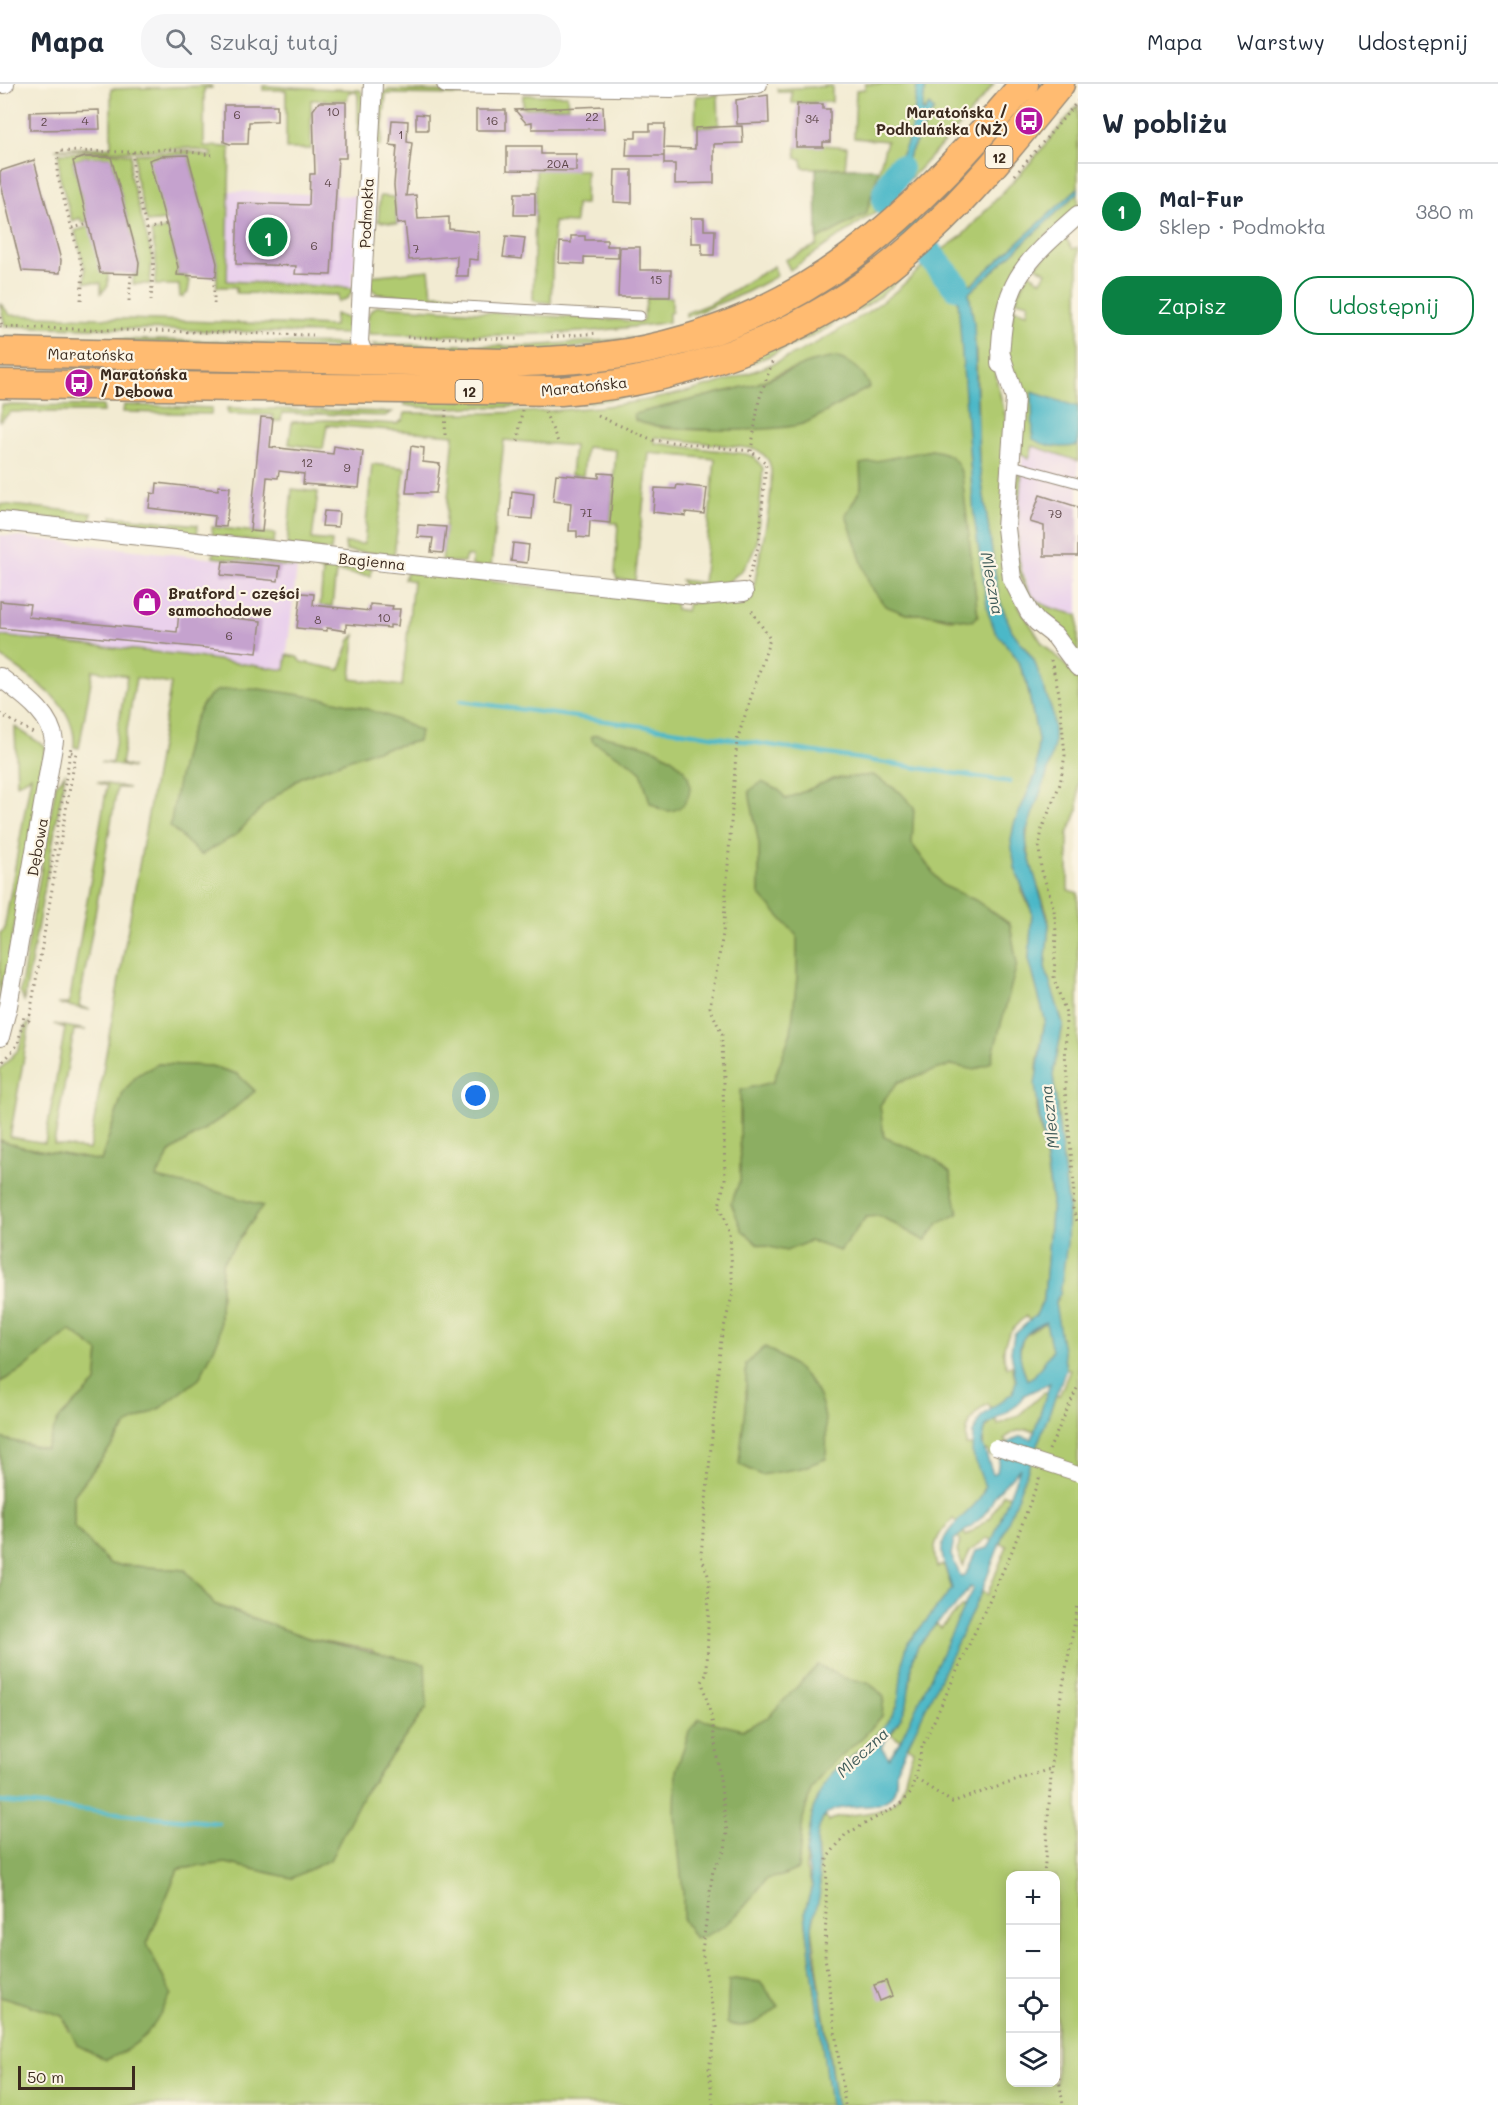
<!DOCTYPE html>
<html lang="pl">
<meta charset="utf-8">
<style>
:root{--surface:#fff;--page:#f6f6f7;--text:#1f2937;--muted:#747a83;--line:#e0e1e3;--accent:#0b8043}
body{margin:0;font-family:Mali,sans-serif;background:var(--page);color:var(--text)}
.controls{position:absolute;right:18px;bottom:18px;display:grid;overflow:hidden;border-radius:12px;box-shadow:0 3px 15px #0003}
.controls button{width:54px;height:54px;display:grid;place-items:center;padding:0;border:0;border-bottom:2px solid var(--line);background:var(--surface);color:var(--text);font:30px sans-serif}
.scale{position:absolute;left:18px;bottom:15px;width:117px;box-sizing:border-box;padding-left:6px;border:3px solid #3b2a1e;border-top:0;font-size:16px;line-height:21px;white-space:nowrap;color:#3b2a1e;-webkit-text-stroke:4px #fcf5e5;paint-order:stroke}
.you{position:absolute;left:476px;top:1012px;width:21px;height:21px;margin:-15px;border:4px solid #fff;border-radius:50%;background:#1a73e8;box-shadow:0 0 0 9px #1a73e833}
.badge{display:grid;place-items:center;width:39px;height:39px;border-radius:50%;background:var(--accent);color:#fff;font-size:20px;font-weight:700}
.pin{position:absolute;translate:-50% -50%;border:3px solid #fff;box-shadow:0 2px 6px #0006}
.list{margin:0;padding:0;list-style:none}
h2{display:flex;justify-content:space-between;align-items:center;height:78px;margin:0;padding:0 24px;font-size:26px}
h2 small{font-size:20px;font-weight:400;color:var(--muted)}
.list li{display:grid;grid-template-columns:39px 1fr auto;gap:18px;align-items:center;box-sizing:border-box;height:96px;padding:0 24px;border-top:2px solid var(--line)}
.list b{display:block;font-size:22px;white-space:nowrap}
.list p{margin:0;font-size:20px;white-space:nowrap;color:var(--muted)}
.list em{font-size:20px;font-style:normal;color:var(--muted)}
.actions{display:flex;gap:12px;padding:18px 24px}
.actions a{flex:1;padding:14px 0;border:2px solid var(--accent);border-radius:24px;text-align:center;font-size:21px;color:var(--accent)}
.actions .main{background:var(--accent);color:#fff}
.icon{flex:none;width:33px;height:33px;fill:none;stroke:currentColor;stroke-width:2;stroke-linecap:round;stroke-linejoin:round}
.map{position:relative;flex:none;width:1078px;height:2021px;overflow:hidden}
header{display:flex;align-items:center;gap:36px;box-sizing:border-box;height:84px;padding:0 30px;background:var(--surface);border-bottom:2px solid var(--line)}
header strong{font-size:28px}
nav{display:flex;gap:33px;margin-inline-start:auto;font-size:21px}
.search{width:420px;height:54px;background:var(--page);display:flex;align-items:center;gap:15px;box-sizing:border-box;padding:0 21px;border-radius:24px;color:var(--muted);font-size:22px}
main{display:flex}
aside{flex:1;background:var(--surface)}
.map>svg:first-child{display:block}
</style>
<header>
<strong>Mapa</strong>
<div class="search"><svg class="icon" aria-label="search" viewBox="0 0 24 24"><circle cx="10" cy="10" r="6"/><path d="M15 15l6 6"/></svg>Szukaj tutaj</div>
<nav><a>Mapa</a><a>Warstwy</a><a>Udostępnij</a></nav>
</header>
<main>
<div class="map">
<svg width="1078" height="2021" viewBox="0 0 1078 2021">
<rect width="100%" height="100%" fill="#fcf5e5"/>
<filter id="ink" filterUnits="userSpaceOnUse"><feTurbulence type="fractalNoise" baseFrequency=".0167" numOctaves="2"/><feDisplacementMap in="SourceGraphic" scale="12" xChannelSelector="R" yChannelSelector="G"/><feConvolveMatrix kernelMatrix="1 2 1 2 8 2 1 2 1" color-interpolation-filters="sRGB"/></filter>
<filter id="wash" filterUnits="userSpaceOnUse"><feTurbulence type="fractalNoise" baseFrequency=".008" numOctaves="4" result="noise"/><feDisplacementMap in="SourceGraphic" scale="24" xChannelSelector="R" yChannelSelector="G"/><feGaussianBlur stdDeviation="1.35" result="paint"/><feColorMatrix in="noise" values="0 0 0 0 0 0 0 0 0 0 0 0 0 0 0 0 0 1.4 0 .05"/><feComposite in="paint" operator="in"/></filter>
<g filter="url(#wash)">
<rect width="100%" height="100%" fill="#f2ebd2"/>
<!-- built -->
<path fill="#ead1ec" d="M 229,107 L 356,112 L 355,183 L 352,187 L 352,202 L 354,204 L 227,197 Z
M 1027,284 L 1078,303 L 1078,531 L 1041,520 L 1033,512 L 1028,503 L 1017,467 Z
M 0,451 L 297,484 L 285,586 L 183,571 L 0,552 Z"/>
<!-- green -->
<path fill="#b0ca6f" stroke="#767a46" stroke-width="1.5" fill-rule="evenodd" d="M 865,0 L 917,0 C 915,22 914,45 904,66 C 895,86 877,103 878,126 L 790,186 L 785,176 L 817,161 L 817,156 L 866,130 L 887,57 L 854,54 L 856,6 L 865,5 Z
M 926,0 L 994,0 L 963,38 L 893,113 C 893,98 924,41 934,26 L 922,26 Z
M 211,2 L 212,4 L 204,5 L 204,62 L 230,63 L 227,197 L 354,204 L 348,214 L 338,218 L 338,211 L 236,209 L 236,203 L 217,203 L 217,179 L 188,71 L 161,72 L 150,76 L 166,136 L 147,138 L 135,92 L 135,70 L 188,67 L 211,73 L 212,69 L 189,64 L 132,67 L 55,65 L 111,63 L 111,5 Z
M 263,2 L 360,6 L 364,12 L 363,52 L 358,52 L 358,12 L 356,8 L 349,8 L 347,16 L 311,16 L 311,65 L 286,65 L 286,6 L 263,6 Z
M 832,2 L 832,18 L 792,19 L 792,8 L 778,8 L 777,5 Z
M 387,6 L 466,8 L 466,11 L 386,10 L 381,62 L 376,62 L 380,11 Z
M 523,11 L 567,11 L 568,23 L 523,24 Z
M 718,11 L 719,41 L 695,44 L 696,12 Z
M 1078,21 L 1078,104 L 976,197 L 964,203 L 945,180 L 939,168 L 962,152 L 1030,79 Z
M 823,61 L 847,63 L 845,84 L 803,84 L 802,75 L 796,74 L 796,63 Z
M 107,68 L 131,70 L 130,91 L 152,172 L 150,200 L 133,200 L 134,190 L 138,190 L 139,178 L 111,73 L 85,73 L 73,77 L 88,137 L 82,139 L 80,134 L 72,137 L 59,90 L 59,69 Z
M 536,85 L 586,86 L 585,120 L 576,120 L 575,139 L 554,138 L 551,219 L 533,217 Z
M 1078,109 L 1078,126 L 1035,161 L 995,278 L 997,298 L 1007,339 L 1018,521 L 1042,559 L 1078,593 L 1078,725 L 1068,750 L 1068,806 L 1078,809 L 1078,2021 L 836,2021 L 812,1843 L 820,1804 L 817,1753 L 820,1738 L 825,1733 L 828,1737 C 850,1726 888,1735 900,1710 C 907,1696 906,1681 914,1666 L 891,1650 L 901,1634 L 910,1600 L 913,1574 L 918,1562 L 936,1540 L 941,1544 L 961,1523 L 964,1523 L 974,1503 L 987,1511 L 1007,1462 L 987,1454 L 970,1467 L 963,1482 L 957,1467 L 961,1456 L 957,1453 L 963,1447 L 966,1452 L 991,1433 L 1003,1410 L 1010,1412 L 1036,1347 C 1023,1343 1014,1347 1004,1355 L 1008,1358 L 999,1373 L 990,1371 L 987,1366 L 983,1368 L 984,1347 L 995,1334 L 998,1341 L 1019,1331 L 1044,1308 L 1059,1312 L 1070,1286 L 1066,1285 L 1065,1278 L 1052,1267 L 1034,1293 L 1027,1296 L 1019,1272 L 1023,1253 L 1046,1238 L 1060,1209 L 1068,1120 L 1053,991 L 1063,940 L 1045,883 L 1049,840 L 1047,828 L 1033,788 L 1026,758 L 1029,735 L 1047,690 L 1034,576 L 1012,547 L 999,515 L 979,379 L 976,268 L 969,209 ZM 1010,1792 L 1056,1792 L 1056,1998 L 1010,1998 Z
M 380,112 L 395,113 L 397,140 L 378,137 Z
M 90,142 L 108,189 L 108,202 L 101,209 L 101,199 L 85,198 L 85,185 L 75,147 Z
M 168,144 L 178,183 L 177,191 L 187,192 L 187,196 L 190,196 L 188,208 L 183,213 L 180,213 L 179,201 L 155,201 L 156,171 L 151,148 Z
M 1064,152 L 1073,165 L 1078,163 L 1078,377 L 1033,362 L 1029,375 L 1019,369 L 1007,263 L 1014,225 L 1027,229 L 1029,219 L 1016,216 L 1029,189 L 1041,197 L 1046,188 L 1036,182 Z
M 912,177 C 899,204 865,223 840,237 C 725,302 612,325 482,323 C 457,323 429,326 405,321 L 404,317 L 625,307 Z
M 928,178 L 947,196 L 958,216 L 962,244 L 970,380 L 995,547 L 1016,573 L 1026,596 L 1038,655 L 1036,690 L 1025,716 L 1022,807 L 1032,828 L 1029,875 L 1045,936 L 1037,981 L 1037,1024 L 1052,1117 L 1044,1214 L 1040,1226 L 1030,1238 L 1026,1232 C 1010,1245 997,1262 1007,1283 L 1012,1282 L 1016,1298 L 1013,1308 L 991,1325 L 988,1320 C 972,1329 965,1343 966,1361 L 972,1361 L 985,1403 L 976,1422 L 958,1439 L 953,1435 C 938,1449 930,1462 937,1483 L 944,1481 L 952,1505 L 908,1559 L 898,1621 L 891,1633 L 873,1657 L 854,1670 L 813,1725 L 806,1770 L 806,1785 L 812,1802 L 805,1827 L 806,1839 L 831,2021 L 0,2021 L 0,1912 L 63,1932 L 68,1947 L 171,1910 L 147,1860 L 178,1785 L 226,1779 L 292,1794 L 364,1709 L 427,1623 L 372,1566 L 308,1554 L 214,1520 L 185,1486 L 110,1480 L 74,1443 L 74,1411 L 128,1340 L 160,1324 L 219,1254 L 222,1179 L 263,1122 L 156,1094 L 171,1067 L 226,1031 L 255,1007 L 237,990 L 211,982 L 158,980 L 123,1009 L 101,1077 L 22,1063 L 0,1056 L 0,985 L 19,965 L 26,941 L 30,938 L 10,1053 L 45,1059 L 65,944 L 54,940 L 86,946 L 74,946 L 54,1060 L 89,1066 L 171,600 L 136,594 L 121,680 L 133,684 L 100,678 L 112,679 L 127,592 L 93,586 L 79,664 L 74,663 C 78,619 31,595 0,572 L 0,552 L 183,571 L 285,586 L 287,571 L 297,573 L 302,578 L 340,586 L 350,556 L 355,551 L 351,595 L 402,602 L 413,497 L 404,495 L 407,488 L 675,518 L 676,525 L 686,527 L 688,519 L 752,515 C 755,485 779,402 769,378 C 766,371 761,369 756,365 L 655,353 L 655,359 L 746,370 L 754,373 L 763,384 L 757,458 L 751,473 L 742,486 L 721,504 L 714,505 L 684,502 L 681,496 L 703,499 L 715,375 L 649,369 L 635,497 L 617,495 L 615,490 L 618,439 L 610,439 L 616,366 L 586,363 L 583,392 L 571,391 L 574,362 L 504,356 L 491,483 L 472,482 L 472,473 L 466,472 L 464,478 L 442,478 L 454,351 L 327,341 L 323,365 L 289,360 L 292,338 L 326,336 L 396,340 L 403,336 L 405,329 C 584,331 737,326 887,214 C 902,203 914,190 928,178 ZM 836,273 L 869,303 L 803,339 L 700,346 L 662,344 L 634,330 L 756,300 L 782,288 ZM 932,366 L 971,474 L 978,532 L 949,535 L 928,530 L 906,530 L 846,431 L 861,404 L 922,368 Z
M 774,182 L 777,192 L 747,208 L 686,233 L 686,229 L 712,219 Z
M 429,186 L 432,210 L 453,211 L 451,215 L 378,210 L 369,203 L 369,192 Z
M 647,213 L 672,213 L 672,228 L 669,229 L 669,238 C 569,254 469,252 369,250 C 367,238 365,226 379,222 L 632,237 L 643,236 Z
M 0,219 L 10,231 L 334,242 L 335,230 L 350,235 L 352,250 L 5,242 Z
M 8,253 L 347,260 L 343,264 L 4,255 Z
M 633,254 L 550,268 L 376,264 L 372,260 L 531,262 Z
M 2,321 L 103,322 L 104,328 L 11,328 L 0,337 Z
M 124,321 L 212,324 L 211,330 L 123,328 Z
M 227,324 L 392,328 L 385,332 L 282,329 L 281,337 L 273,337 L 273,331 L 228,330 Z
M 372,380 L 405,384 L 394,471 L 346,467 L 345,459 L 364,460 Z
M 1022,389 C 1019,421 1007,503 1043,520 C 1053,526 1067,528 1078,531 L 1078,575 L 1025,509 L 1013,468 L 1017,392 Z
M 292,405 L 318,408 L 312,455 L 332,457 L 331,467 L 287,461 Z
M 0,420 L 92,429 L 90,438 L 0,430 Z
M 112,432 L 198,441 L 197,452 L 112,441 Z
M 212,443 L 275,450 L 274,459 L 213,452 Z
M 214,466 L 308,477 L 307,485 L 213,473 Z
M 318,478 L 372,484 L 371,492 L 336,488 L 332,522 L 320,523 L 323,487 L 317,486 Z
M 15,643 L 46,663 L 0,924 L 0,849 L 4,846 L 31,692 L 17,700 Z
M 65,690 L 24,917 L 20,908 L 56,701 Z
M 97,698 L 129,704 L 117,704 L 79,922 L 90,926 L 57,920 L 69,920 L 107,702 Z
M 70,1246 L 99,1268 L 96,1299 L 58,1336 L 46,1365 L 0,1354 L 0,1298 L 22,1286 Z"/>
<!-- forest -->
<path fill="#8cae62" stroke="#646c40" stroke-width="1.5" d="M 816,84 L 869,84 L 879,86 L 866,130 L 817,156 Z
M 836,273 C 852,279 863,285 870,303 C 848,314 827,329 805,339 C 780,349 659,349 635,336 L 634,330 L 756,300 L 811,278 Z
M 932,366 C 950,369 957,374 962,391 L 978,532 L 973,537 L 928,530 L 906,530 L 885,522 L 869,500 L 846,431 L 861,404 L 860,380 Z
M 259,605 C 316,613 370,619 420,647 L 418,657 L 373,667 L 303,692 L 265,720 L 236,751 L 201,771 L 170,742 C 176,712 187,620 217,607 C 228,603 248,606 259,605 Z
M 597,651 C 626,656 668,662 686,689 C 697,706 684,732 663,726 C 659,725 654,721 650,719 L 641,688 L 632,680 L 593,658 L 591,652 Z
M 873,691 L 900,708 L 914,723 L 912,760 L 942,801 L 975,816 L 1010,840 L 1017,880 L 991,978 L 975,986 L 951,981 L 898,998 L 880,1021 L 884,1053 L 931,1073 L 950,1089 L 958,1130 L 939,1139 L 925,1157 L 880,1132 L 866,1133 L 840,1167 L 810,1157 L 786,1167 L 758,1160 L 742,1146 L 731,1119 L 740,1096 L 740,1006 L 773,998 L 791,948 L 797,893 L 797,852 L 759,810 L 759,760 L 749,707 L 762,698 L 779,706 L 786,715 L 833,695 Z
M 158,980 L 211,982 L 237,990 L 255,1007 L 226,1031 L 171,1067 L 156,1094 L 211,1106 L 263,1122 L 222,1179 L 219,1254 L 199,1295 L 160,1324 L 128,1340 L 74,1411 L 74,1443 L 110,1480 L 185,1486 L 214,1520 L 308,1554 L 425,1580 L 427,1623 L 364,1709 L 330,1776 L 292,1794 L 226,1779 L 178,1785 L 147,1860 L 171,1910 C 153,1945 143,1961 106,1976 L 77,1961 L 63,1932 L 0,1912 L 0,1354 L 46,1365 L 58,1336 L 96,1299 L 99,1268 L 70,1246 L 22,1286 L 0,1298 L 0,1056 L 22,1063 L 101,1077 L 123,1009 L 137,991 Z
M 765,1263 C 818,1293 829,1314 826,1375 L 801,1384 L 761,1391 L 739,1380 L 746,1313 L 746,1280 Z
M 818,1581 L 845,1594 L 870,1599 L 884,1613 L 882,1632 L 865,1651 L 824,1687 L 811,1706 L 803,1735 L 798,1785 L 782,1792 L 766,1795 C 748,1820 727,1848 695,1855 L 683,1836 L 683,1809 L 675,1731 L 676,1687 L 689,1648 L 699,1635 L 743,1646 L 768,1633 Z
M 735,1895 L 760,1898 L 779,1922 C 765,1935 747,1948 727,1939 L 729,1896 Z"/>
<!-- water -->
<path fill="#4cb8c8" stroke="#447173" stroke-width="1.5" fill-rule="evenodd" d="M 917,0 L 926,0 L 922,26 L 924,28 L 929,21 L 934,26 C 925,40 893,98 893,113 L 878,126 C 877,103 895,86 904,66 C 914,45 915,22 917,0 Z
M 1078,104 L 1078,109 L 969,209 L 974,238 L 979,379 L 999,515 L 1012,547 L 1034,576 L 1052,627 L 1054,648 L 1054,661 L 1047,690 L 1026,748 L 1027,766 L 1049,840 L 1045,883 L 1063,940 L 1053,991 L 1068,1120 L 1067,1159 L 1060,1209 L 1055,1219 L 1066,1285 L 981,1509 L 896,1686 C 902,1747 831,1703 820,1741 C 813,1763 820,1783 820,1805 C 820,1818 812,1831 812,1845 C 811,1864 817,1885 819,1903 C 825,1943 830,1982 836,2021 L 830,2021 L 806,1839 L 805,1827 L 812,1802 L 806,1770 L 813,1725 L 819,1711 L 832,1688 L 873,1657 L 891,1633 L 898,1621 L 903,1576 L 908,1559 L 952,1505 C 949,1493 943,1481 942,1469 C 940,1441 977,1429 985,1403 L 972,1368 L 973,1349 L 981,1333 L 1013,1308 L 1016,1297 L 1011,1267 L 1014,1251 L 1036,1231 L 1044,1214 L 1052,1117 L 1035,1001 L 1045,936 L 1029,875 L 1032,828 L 1015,784 L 1011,757 L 1014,740 L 1036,690 L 1038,655 L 1026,596 L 1016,573 L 995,547 L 988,528 L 974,433 L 958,216 L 947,196 L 928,178 L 939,168 L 945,180 L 964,202 L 972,200 ZM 1046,1238 L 1052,1267 L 1034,1292 L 1027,1296 C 1016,1268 1014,1251 1046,1238 ZM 1050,1299 L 1032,1355 L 1021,1352 C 1004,1358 999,1371 997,1388 L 993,1390 L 982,1359 L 986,1342 L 1016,1322 L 1024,1311 ZM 1020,1384 L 992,1457 L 988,1464 L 976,1467 L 965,1492 L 961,1493 L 951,1471 L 954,1456 L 981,1434 L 989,1424 L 995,1411 ZM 970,1503 L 973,1504 L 900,1657 L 889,1674 L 881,1663 L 901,1634 L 907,1620 L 913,1574 L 918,1562 L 936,1540 L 954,1524 Z
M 1032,308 L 1078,323 L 1078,361 C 1064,365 1045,363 1033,355 Z"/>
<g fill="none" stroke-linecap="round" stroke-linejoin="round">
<!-- stream -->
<path stroke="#4cb8c8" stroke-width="4.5" d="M 461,617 L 685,648 L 1010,698
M 0,1718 L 218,1739"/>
<!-- river -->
<path stroke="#4cb8c8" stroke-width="28" d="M 899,85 L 886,108 L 886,118 L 956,202"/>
</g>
<g id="blocks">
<!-- building -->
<path fill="#c5a2ce" d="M 768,11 L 769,39 L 737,40 L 736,16 Z
M 319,18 L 346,18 L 346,74 L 338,74 L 331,191 L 295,190 L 296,182 L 236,180 L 238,119 L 309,121 L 310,90 L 315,90 L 313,26 Z
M 797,20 L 823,20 L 823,25 L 830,25 L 830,58 L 823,58 L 823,63 L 796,63 Z
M 224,21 L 277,21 L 277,37 L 249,38 L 248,60 L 230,60 L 224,58 Z
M 603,22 L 604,45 L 532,45 L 532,38 L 526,39 L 515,26 Z
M 99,26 L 100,45 L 30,46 L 30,28 Z
M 476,26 L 506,26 L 506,46 L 476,46 Z
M 416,30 L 428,31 L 428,46 L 416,46 Z
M 392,36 L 408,37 L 407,58 L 412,59 L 406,112 L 416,111 L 418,135 L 449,133 L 449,145 L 479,148 L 478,176 L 469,175 L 468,192 L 456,192 L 457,172 L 409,176 L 405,139 L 397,140 L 394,101 L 397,62 L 390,61 Z
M 650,40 L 665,40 L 664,64 L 695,65 L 695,44 L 742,42 L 743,59 L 714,60 L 714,99 L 675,100 L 675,80 L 664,80 L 664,66 L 664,72 L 626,72 L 627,54 L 636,54 L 636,47 L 650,47 Z
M 507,62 L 541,62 L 541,70 L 576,70 L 576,87 L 507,86 Z
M 188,71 L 217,179 L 216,193 L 177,191 L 178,183 L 149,76 L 161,72 Z
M 85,73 L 111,73 L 139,178 L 138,190 L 100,189 L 73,77 Z
M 34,76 L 61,176 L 60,189 L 22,187 L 0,96 L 0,87 Z
M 615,86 L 632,86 L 632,119 L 614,118 Z
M 515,109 L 535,109 L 535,131 L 514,131 Z
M 691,134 L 704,134 L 704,146 L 715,146 L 714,171 L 702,171 L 702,159 L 691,159 Z
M 506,152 L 525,154 L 522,175 L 503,173 Z
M 571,152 L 585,152 L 585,156 L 607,156 L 607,162 L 618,162 L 618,174 L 584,173 L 584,180 L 559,179 L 560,158 L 571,159 Z
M 620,163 L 640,163 L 640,186 L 671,186 L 670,213 L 618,213 Z
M 261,333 L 273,334 L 270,363 L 333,370 L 334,362 L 363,367 L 359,404 L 303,400 L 304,390 L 279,387 L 278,394 L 267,393 L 262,448 L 250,447 Z
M 411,362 L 424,364 L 423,378 L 440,380 L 436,409 L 406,409 Z
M 599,389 L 614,390 L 610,439 L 590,437 L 589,454 L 577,453 L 577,447 L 569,447 L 571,419 L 553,417 L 556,390 L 599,394 Z
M 157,399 L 218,406 L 218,402 L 230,403 L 226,443 L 214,442 L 215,432 L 149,424 L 151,409 L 156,410 Z
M 677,401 L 707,404 L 704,430 L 686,428 L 686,432 L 653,428 L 655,404 L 676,405 Z
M 512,407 L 534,410 L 532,435 L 510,433 Z
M 1040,411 L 1078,423 L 1078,472 L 1044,472 L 1044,442 L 1030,438 Z
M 324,427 L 339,428 L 338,443 L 322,442 Z
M 418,441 L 446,443 L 443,469 L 431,468 L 433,454 L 417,453 Z
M 513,459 L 529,461 L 527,479 L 511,477 Z
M 223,477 L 280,482 L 278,497 L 221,491 Z
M 301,509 L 314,510 L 313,521 L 370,527 L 370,520 L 393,522 L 392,525 L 400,525 L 398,542 L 390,541 L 390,544 L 346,540 L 346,547 L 327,544 L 327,547 L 297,544 Z
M 0,517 L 30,520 L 28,533 L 177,548 L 179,528 L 261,537 L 257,569 L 0,544 Z
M 886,1897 L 892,1912 L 880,1917 L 874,1901 Z"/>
</g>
</g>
<g filter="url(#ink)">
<use href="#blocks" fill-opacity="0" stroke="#968a78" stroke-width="1.5"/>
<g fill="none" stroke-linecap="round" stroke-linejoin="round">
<!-- service casing -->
<g stroke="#968a78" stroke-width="11">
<path id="service" d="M 361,216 L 640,232
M 1012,381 L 1078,399"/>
</g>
<!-- minor casing -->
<g stroke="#968a78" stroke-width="20">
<path id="minor" d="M 0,0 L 5,0
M 446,0 L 671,4 L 758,0
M 1000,268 L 1015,314 L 1006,444 L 1012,495 L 1029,528 L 1037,538 L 1055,552 L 1078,583
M 371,277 L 363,269 L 359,258 L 373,0
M 1000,280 C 1002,199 1020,182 1078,131
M 0,437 L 702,512 L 744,508
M 0,593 C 21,610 51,628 54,657 L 8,922 L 0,953"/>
</g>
<!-- primary casing -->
<g stroke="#968a78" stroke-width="31">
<path id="primary" d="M 0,268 L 504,279 C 545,277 586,276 627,269 C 806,238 912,133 1024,0
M 0,300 L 561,307 C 698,296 827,244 928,149 C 977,104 1018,51 1060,0"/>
</g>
<!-- path -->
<path stroke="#968a78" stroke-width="3" stroke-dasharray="1.5 4.5" stroke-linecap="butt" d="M 133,68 L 133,93 L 154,172 L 151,218
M 1015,91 L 1078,17
M 72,144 L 89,140
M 147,145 L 167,140
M 81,216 L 83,186 L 57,90 L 58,67 L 133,68 L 169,65 L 212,71
M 129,217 L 131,191
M 214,220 L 214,195
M 0,233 L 2,243
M 0,243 L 313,251
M 407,253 L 520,255
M 551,253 L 598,249
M 545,328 L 559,360
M 598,332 L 653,356 L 751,367 L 766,379 L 759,460 L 748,495
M 445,351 L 446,326
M 518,357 L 522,326
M 751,367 L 759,316 L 773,276
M 1051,576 L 1059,609 L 1065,671 L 1060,700 L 1042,745 L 1039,764 L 1041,784 L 1054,825 L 1056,848 L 1054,895 L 1066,929 L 1065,1005 L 1074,1100 L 1073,1125 L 1078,1140
M 0,630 L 35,650
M 49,796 L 71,663
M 23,940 L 29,936 L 76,669 L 70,668
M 0,982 L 18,960 L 24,932
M 1049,1366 L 1078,1302
M 916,1695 L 952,1718 L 1051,1685
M 1044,1792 L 1054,1649 L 1078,1521
M 1056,1976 L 1063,2021
M 713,2021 L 709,1985 L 716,1943 L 702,1867 L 713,1786 L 725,1766 L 727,1748 L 712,1636 L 702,1598 L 707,1589 L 709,1494 L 701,1471 L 721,1255 L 733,1208 L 730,1150 L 719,1122 L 725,1096 L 722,951 L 710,923 L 723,850 L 737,656 L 770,555 L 750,524
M 845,2021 L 825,1873 L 827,1774 L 845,1751 L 902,1719 L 911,1709 L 922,1663 L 1012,1467 L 1040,1392"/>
<!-- service -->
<use href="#service" stroke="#fff" stroke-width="9"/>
<!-- minor -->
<use href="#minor" stroke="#fff" stroke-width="18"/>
<!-- primary -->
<use href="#primary" stroke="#ffbb71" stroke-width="28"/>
<!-- pedestrian-bridge casing -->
<g stroke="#968a78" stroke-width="16" stroke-linecap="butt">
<path id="pedestrian-bridge" d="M 995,1363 L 1078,1390"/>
</g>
<!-- pedestrian-bridge -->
<use href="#pedestrian-bridge" stroke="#fff" stroke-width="14"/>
</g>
</g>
<!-- icons -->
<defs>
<g id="bus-disc" transform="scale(1.5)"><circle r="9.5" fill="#b5179e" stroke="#fcf5e5"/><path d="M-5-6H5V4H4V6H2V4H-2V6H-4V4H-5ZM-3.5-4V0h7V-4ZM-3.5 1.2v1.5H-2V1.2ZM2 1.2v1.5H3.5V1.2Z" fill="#fff"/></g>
<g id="shop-disc" transform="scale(1.5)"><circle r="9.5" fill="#b5179e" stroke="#fcf5e5"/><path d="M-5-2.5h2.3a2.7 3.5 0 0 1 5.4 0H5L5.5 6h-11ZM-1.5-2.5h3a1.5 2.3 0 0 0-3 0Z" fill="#fff"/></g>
</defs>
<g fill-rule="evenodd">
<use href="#bus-disc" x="1029" y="37"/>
<use href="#bus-disc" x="79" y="299"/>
<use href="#shop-disc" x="147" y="518"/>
</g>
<g text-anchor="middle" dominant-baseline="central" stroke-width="4.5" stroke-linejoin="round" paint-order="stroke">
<!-- number labels -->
<g font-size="12" fill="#5e484a">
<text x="333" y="27">10</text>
<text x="237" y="30">6</text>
<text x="592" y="32">22</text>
<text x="812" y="34">34</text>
<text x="85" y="36">4</text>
<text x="492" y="36">16</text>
<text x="44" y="37">2</text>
<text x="401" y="50">1</text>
<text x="558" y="79">20A</text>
<text x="328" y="98">4</text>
<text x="314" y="161">6</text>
<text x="416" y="164">7</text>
<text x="656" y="195">15</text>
<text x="307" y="378">12</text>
<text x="347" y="383">9</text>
<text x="586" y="428">7I</text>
<text x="1055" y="429">79</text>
<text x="384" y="533">10</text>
<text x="318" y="535">8</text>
<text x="229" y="551">6</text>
</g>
<!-- shield labels -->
<g fill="#fcf5e5" stroke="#75675a" stroke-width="1.5">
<rect x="985.5" y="62" width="27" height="22" rx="4.5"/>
<rect x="455.5" y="296" width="27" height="22" rx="4.5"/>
</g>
<g font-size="14" font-weight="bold" fill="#3b2a1e">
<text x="999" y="73">12</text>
<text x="469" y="307">12</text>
</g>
<!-- poi labels -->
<g font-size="15" font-weight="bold" fill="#3b2a1e" stroke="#fcf5e5" text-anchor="start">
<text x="1008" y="28" text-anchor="end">Maratońska /<tspan x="1008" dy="17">Podhalańska (NŻ)</tspan></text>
<text x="100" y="290">Maratońska<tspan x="100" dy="17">/ Dębowa</tspan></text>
<text x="168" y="509">Bratford - części<tspan x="168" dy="17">samochodowe</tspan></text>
</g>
<!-- street labels -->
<g font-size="15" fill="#3b2a1e" stroke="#fcf5e5">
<text transform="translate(366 129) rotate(-87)">Podmokła</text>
<text transform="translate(91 270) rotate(1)">Maratońska</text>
<text transform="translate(584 302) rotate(-6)">Maratońska</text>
<text transform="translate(372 477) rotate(6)">Bagienna</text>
<text transform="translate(37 763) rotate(-80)">Dębowa</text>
</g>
<!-- water labels -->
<g font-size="16" font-style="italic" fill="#415c5a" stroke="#fcf5e5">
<text transform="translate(993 499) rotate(79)">Mleczna</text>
<text transform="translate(1049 1033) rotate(-97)">Mleczna</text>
<text transform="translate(862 1668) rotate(-43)">Mleczna</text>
</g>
</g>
</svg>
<div class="controls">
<button>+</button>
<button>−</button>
<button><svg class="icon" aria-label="locate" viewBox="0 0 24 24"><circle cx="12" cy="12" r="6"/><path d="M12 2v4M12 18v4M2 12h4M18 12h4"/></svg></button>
<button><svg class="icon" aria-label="layers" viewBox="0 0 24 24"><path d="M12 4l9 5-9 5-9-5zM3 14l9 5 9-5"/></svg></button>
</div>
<div class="scale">50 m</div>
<div class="you"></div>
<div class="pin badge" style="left:268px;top:153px">1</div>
</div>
<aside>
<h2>W pobliżu<small></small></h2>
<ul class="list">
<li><span class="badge">1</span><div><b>Mal-Fur</b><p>Sklep · Podmokła</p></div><em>380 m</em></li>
</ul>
<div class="actions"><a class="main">Zapisz</a><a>Udostępnij</a></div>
</aside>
</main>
